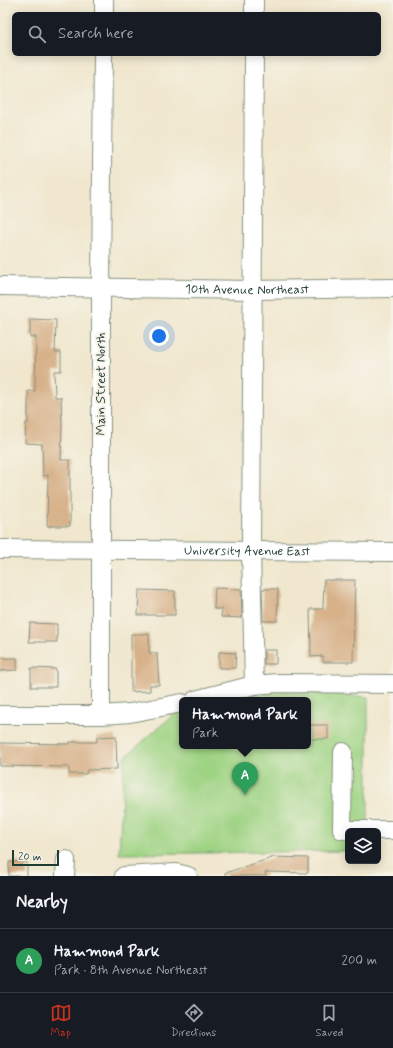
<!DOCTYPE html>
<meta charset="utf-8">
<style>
:root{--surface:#171b24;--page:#242831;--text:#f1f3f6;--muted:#9ea1a6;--line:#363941;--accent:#c8321e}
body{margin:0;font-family:Mynerve,sans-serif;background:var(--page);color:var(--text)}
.controls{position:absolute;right:12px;bottom:12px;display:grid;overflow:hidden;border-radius:6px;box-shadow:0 2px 10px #0003}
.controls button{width:36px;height:36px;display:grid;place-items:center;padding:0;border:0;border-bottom:1px solid var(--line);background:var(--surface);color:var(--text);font:20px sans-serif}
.scale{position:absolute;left:12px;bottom:10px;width:47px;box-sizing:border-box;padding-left:4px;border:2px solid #1f3d34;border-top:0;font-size:11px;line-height:14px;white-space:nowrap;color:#1f3d34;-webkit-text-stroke:3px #f7f3e8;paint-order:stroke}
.you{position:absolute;left:159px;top:336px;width:14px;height:14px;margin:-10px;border:3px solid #fff;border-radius:50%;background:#1a73e8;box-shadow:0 0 0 6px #1a73e833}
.badge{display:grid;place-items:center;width:26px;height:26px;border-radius:50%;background:var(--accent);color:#fff;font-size:13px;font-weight:700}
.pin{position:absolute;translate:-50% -33px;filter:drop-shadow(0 1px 2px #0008)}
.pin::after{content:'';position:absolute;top:21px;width:14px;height:12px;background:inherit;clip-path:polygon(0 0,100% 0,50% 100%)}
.popup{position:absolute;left:179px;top:697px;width:132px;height:52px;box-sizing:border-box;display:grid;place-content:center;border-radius:6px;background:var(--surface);filter:drop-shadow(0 1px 3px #0005);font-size:13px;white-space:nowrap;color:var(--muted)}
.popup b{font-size:15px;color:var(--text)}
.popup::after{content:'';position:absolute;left:50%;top:100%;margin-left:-8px;border:8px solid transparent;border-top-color:var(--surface)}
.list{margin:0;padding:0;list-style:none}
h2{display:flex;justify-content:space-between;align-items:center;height:52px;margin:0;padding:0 16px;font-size:17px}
h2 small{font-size:13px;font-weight:400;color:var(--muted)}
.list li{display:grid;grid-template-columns:26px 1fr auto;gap:12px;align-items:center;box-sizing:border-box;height:64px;padding:0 16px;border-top:1px solid var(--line)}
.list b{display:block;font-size:15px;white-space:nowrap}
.list p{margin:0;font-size:13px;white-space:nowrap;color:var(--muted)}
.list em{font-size:13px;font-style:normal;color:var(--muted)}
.icon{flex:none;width:22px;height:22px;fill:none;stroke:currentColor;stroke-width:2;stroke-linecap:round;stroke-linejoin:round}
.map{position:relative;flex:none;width:393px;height:876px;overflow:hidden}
.search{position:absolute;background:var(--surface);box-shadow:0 2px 10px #0003;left:12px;right:12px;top:12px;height:44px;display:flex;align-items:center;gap:10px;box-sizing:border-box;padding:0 14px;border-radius:6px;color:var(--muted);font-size:15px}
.sheet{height:116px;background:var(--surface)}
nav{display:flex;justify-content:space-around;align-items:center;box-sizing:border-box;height:56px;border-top:1px solid var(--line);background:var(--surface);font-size:11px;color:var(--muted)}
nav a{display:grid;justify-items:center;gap:2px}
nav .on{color:var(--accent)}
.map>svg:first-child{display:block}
</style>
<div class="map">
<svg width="393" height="876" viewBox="0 0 393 876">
<rect width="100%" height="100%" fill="#f7f3e8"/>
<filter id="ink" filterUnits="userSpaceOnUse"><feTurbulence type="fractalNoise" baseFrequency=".025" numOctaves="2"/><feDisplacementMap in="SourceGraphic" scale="8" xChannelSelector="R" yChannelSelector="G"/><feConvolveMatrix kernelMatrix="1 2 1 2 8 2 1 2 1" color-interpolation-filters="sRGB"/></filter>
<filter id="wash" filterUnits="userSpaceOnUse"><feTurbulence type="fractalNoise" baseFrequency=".012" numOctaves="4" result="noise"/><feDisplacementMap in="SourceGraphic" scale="16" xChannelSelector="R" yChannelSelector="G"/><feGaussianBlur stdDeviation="0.9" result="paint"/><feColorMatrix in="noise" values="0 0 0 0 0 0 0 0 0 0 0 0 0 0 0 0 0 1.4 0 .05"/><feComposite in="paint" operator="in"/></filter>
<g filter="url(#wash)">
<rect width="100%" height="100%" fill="#f0e7ce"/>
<!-- green -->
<path fill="#9ed383" stroke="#5e885c" d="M 278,690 L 368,697 L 368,831 L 348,831 L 348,851 L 119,854 L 124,758 L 182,707 L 182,746 L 308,746 L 308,700 L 202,700 Z"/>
<g id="blocks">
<!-- building -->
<path fill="#d7b189" d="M 30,319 L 56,320 L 55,352 L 61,352 L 61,371 L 54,371 L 55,397 L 61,397 L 62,424 L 61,460 L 70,460 L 70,526 L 47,526 L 48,475 L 43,476 L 42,444 L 25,443 L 26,423 L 28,423 L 28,391 L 35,391 L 36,337 L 30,337 Z
M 324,580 L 355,580 L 353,662 L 323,662 L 323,656 L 311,657 L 310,609 L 323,609 Z
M 215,588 L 241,589 L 242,618 L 221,617 L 222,609 L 214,609 Z
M 262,589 L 278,589 L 277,621 L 263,621 Z
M 139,590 L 175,591 L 175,615 L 138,615 Z
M 30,623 L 57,624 L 57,642 L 29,642 Z
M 131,634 L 149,634 L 149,653 L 157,653 L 159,685 L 150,685 L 150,691 L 131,692 Z
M 264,650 L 276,650 L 276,664 L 264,664 Z
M 219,652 L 236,653 L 235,668 L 219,668 Z
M 0,658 L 17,658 L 17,670 L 0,671 Z
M 31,668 L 56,669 L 56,687 L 31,687 Z
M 310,725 L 328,725 L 328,739 L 310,739 Z
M 116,736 L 117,769 L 87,770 L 86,774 L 69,774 L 69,767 L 0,766 L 0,743 L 70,744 L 70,742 L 97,742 L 97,737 Z
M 272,857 L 308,858 L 308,873 L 265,872 L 266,876 L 225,876 L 225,873 L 272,858 Z
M 9,862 L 27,862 L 27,876 L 9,876 Z"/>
</g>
</g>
<g filter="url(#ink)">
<use href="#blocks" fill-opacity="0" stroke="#889281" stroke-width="1"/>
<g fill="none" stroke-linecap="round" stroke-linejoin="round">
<!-- minor casing -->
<g stroke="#889281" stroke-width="20">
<g id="minor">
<path d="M 104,14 L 104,0"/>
<path d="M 254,14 L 254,0"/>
<path d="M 254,54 L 251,550 L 254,685"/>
<path id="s1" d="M 0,286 L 252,290 L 393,288"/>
<path id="s2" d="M 0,549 L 393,552"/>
<path d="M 195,700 L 254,685 L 278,683 L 393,684"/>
<path d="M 0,715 L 101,715 L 130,713 L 182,703"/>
<path d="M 101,715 L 101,287 L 103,54"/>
<path d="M 343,752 L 342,830 L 393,830"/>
<path d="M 65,876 L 66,860"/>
<path d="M 124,876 L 176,873 L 188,876"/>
</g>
</g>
<!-- minor -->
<use href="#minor" stroke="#fff" stroke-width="18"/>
</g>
</g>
<g text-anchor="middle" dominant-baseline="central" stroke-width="4" stroke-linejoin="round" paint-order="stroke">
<!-- street labels -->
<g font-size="13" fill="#1f3d34" stroke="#f7f3e8">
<text stroke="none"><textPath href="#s1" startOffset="247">10th Avenue Northeast</textPath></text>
<text transform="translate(101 384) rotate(-90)">Main Street North</text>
<text stroke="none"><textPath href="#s2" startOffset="247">University Avenue East</textPath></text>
</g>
</g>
</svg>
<div class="controls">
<button><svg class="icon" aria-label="layers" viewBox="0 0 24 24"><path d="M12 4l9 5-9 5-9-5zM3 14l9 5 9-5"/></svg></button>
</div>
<div class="scale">20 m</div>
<div class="you"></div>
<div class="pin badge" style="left:245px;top:795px;background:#2e9e5b">A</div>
<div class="popup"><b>Hammond Park</b>Park</div>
<div class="search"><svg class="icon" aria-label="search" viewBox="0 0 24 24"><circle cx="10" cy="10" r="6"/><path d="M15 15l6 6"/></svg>Search here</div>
</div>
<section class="sheet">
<h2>Nearby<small></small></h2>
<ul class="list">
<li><span class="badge" style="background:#2e9e5b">A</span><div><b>Hammond Park</b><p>Park · 8th Avenue Northeast</p></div><em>200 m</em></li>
</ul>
</section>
<nav>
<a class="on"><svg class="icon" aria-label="map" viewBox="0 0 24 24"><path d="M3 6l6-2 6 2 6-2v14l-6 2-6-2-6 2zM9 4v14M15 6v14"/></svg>Map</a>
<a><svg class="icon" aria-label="directions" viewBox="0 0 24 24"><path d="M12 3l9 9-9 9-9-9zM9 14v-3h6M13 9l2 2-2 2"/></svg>Directions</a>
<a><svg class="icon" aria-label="saved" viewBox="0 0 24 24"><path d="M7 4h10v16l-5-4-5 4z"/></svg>Saved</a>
</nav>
